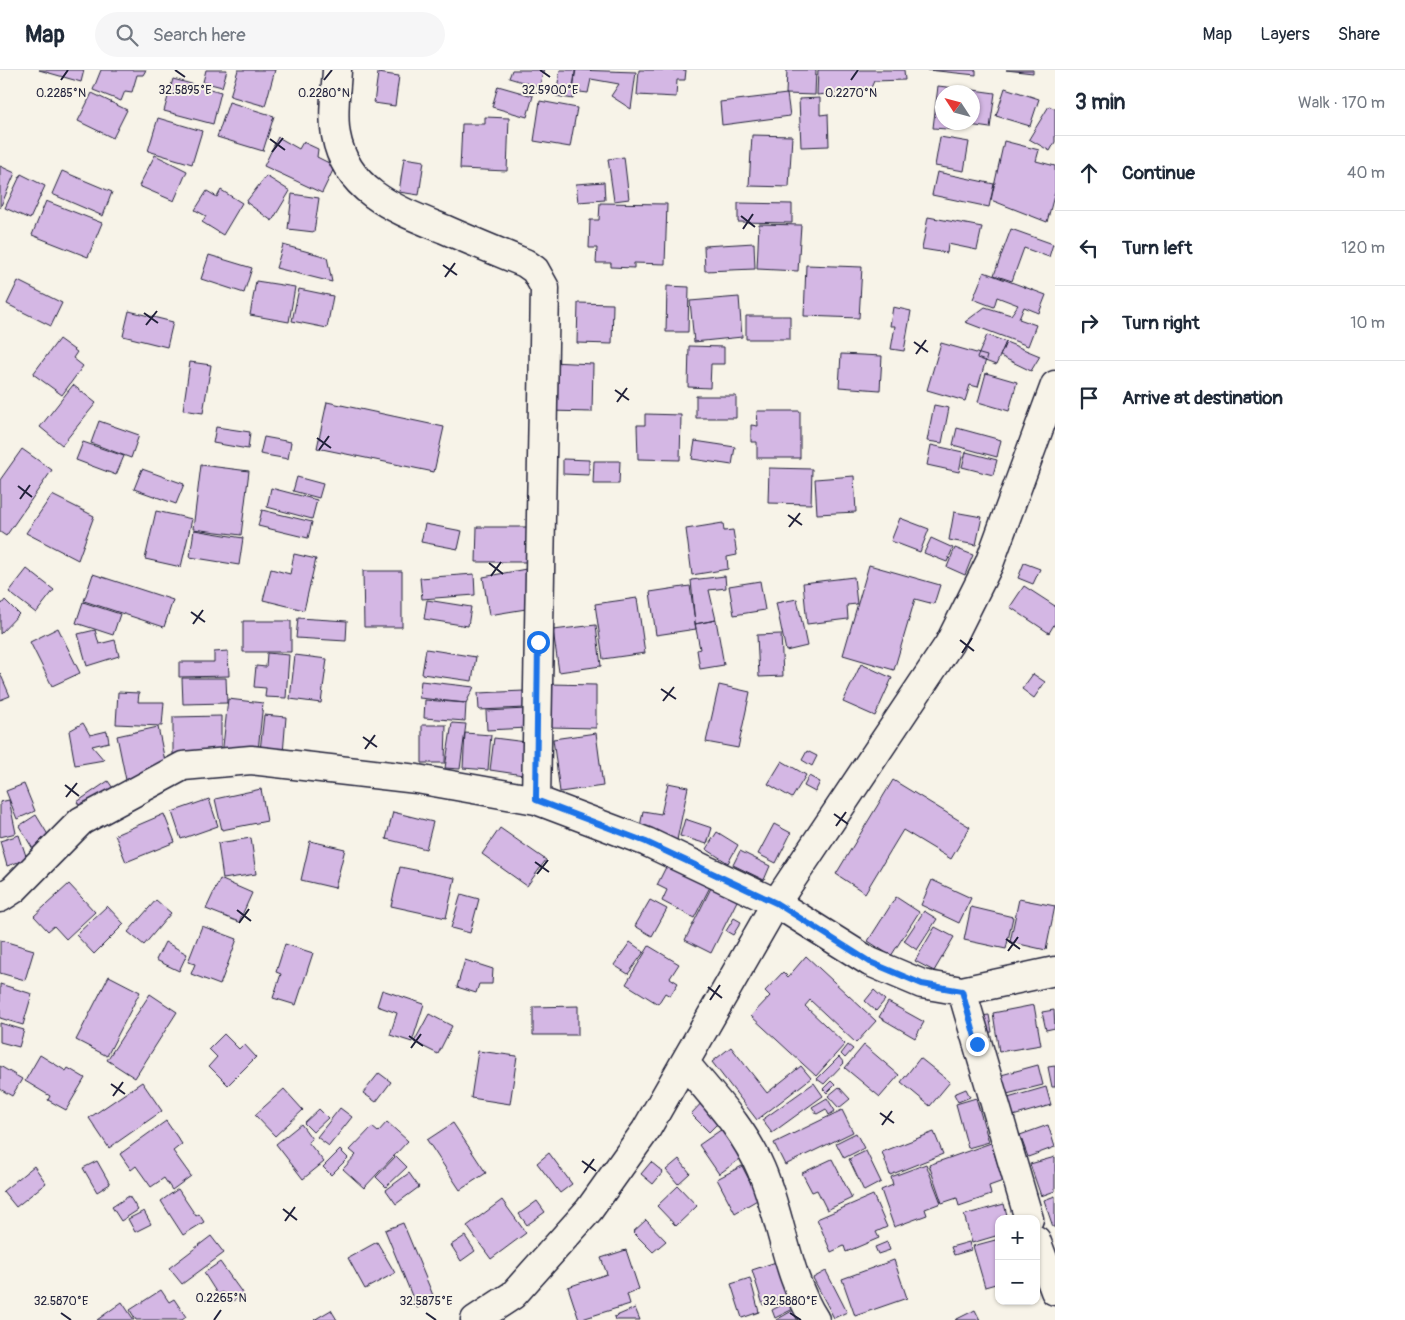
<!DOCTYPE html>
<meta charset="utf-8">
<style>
:root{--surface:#fff;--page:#f6f6f7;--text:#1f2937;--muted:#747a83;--line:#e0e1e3}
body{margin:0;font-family:Pangolin,sans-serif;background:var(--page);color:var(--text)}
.controls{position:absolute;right:15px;bottom:15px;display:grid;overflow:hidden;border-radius:10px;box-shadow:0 1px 4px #0004}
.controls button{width:45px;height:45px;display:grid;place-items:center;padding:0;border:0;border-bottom:1px solid var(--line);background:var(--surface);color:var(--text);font:25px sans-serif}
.compass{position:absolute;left:935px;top:15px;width:45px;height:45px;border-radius:50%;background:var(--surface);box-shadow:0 1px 4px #0004;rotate:306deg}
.stop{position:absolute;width:15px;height:15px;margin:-11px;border:4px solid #1a73e8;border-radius:50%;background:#fff}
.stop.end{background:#1a73e8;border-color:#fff;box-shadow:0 1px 5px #0008}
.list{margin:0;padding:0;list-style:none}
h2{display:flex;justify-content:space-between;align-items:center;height:65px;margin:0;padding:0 20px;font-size:21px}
h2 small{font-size:16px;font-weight:400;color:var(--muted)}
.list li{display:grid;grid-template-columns:32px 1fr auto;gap:15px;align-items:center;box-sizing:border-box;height:75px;padding:0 20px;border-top:1px solid var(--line)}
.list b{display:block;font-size:19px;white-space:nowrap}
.list em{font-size:16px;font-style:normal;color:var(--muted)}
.icon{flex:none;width:28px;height:28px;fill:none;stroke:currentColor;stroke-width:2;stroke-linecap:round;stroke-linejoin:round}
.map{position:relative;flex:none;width:1055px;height:1250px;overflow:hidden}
header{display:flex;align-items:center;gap:30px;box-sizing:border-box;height:70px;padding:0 25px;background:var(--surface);border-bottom:1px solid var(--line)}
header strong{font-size:24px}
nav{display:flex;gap:28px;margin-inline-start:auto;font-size:18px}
.search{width:350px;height:45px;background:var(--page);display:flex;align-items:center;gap:12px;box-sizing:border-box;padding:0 18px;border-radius:28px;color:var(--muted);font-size:19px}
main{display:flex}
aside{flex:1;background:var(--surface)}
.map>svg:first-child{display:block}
</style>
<header>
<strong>Map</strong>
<div class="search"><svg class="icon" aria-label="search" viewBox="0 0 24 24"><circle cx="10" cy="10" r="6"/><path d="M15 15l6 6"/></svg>Search here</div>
<nav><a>Map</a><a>Layers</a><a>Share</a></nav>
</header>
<main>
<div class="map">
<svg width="1055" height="1250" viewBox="0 0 1055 1250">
<rect width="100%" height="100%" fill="#f7f3e8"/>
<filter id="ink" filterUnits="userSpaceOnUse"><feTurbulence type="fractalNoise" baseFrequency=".02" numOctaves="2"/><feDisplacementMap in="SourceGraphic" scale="10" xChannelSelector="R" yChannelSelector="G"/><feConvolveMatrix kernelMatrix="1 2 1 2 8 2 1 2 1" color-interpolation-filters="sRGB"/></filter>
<g filter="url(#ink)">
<!-- building -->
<path fill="#d4b7e4" stroke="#22223b" d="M 39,0 L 84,0 L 81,12 Z
M 101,0 L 146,0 L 143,5 L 137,5 L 132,22 L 125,21 L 121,31 L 93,20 Z
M 206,0 L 227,0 L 222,17 L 203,12 Z
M 238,0 L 275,0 L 265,36 L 230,26 Z
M 512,0 L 544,0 L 539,17 L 509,8 Z
M 560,0 L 575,0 L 573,29 L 556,26 Z
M 576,0 L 636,2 L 631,39 L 611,26 L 619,14 L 591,9 L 588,23 L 572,21 Z
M 639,0 L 686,0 L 685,10 L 677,10 L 676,27 L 637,25 Z
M 787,0 L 816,0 L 815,25 L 786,24 Z
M 818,0 L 904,0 L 905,10 L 874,11 L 870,20 L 817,25 Z
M 928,0 L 976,0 L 976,5 Z
M 1006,0 L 1033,0 L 1033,3 Z
M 378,3 L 399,6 L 395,36 L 374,33 Z
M 173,9 L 221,22 L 213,54 L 164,41 Z
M 498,16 L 533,26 L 527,47 L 492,37 Z
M 938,16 L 964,19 L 964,22 L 942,22 L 942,52 L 961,52 L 960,60 L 933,58 Z
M 1005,18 L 1039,29 L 1030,56 L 996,46 Z
M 966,19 L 995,23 L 990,58 L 962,54 L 962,52 L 972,52 L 972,22 L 966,22 Z
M 92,23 L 127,40 L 113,68 L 78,51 Z
M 787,24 L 790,46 L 722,55 L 720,32 Z
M 820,28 L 820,45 L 828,44 L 829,76 L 801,77 L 799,29 Z
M 540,31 L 577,38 L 570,77 L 534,71 Z
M 229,32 L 274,46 L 263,81 L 217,67 Z
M 1049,36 L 1055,39 L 1055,72 L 1050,81 L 1029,69 Z
M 485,47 L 509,48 L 507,101 L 460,99 L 462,54 L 485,54 Z
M 158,48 L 202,61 L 192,94 L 148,81 Z
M 752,65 L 792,66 L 789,117 L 749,116 Z
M 278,67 L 299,79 L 303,72 L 318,79 L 317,87 L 335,96 L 322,123 L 264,96 Z
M 940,67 L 969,72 L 964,101 L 935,96 Z
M 1004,71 L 1039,80 L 1036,91 L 1055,96 L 1055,122 L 1047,152 L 991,130 Z
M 155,85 L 187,101 L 174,131 L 139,116 Z
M 624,87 L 629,129 L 614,131 L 608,89 Z
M 404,88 L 424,91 L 419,125 L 399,122 Z
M 0,96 L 15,103 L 0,138 Z
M 62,101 L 112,122 L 103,146 L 52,124 Z
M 937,102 L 994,114 L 989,137 L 932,125 Z
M 21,104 L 45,116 L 30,149 L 5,138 Z
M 266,106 L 290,121 L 272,151 L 246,132 Z
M 604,112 L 605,130 L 578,132 L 576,114 Z
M 221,120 L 242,133 L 223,165 L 202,152 L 206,146 L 195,140 L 207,121 L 217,127 Z
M 292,124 L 319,128 L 314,162 L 288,159 Z
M 46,131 L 102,153 L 88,187 L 32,165 Z
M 600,133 L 667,134 L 665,194 L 634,193 L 634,198 L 611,197 L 611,193 L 596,193 L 597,178 L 589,178 L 590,150 L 599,150 Z
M 738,133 L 792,134 L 792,153 L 738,152 Z
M 928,147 L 982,157 L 977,180 L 948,174 L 947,183 L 922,179 Z
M 759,154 L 801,155 L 798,201 L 757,199 Z
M 1011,159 L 1053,174 L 1049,187 L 1024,178 L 1012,211 L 994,205 Z
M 754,173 L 755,199 L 705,201 L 704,176 Z
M 283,175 L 327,187 L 332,212 L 276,198 Z
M 209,185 L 252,198 L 244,223 L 201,209 Z
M 806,195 L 862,197 L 859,248 L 804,246 Z
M 984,202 L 1046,225 L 1039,243 L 1024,237 L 1019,249 L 1036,255 L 1028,276 L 965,252 L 985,237 L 1011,245 L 1018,235 L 997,227 L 994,237 L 973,229 Z
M 18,211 L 62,233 L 51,256 L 7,234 Z
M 256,211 L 295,217 L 289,252 L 250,245 Z
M 667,216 L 689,217 L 688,262 L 666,262 Z
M 299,219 L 333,226 L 327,258 L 292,251 Z
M 739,227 L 742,267 L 694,272 L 690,231 Z
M 578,233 L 613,234 L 612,274 L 577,273 Z
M 893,237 L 911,241 L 904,281 L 891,279 L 895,256 L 890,256 Z
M 129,241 L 173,252 L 167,277 L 123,266 Z
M 746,246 L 790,246 L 790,269 L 746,269 Z
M 987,265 L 1006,272 L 996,295 L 977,288 Z
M 59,269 L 77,282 L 73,288 L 83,296 L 62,325 L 33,304 Z
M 1006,272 L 1040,286 L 1031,301 L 1000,286 Z
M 941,273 L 987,286 L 978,317 L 970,315 L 965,331 L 927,320 Z
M 689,276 L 724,277 L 724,294 L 711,294 L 710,318 L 688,317 Z
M 841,284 L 882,286 L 880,320 L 839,317 Z
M 190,292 L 211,295 L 203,343 L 183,340 Z
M 550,292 L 593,294 L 592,342 L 548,341 Z
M 986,303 L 1017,312 L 1009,341 L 978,332 Z
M 73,315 L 96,333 L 62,375 L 40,357 Z
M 696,326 L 736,326 L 736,348 L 696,348 Z
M 327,332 L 444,357 L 434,402 L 317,378 Z
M 934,335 L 949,338 L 942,373 L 927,371 Z
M 757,341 L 800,341 L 800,388 L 757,388 L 757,372 L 751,372 L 751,355 L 758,356 Z
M 645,344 L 681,345 L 680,390 L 638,389 L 637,355 L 645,355 Z
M 99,351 L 139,365 L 131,388 L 91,373 Z
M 216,357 L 250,362 L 248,379 L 213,373 Z
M 957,358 L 1001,370 L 997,387 L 953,375 Z
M 264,367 L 291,372 L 288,389 L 260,384 Z
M 695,371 L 735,377 L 732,395 L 692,389 Z
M 83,372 L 124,386 L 116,405 L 76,390 Z
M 931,375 L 963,382 L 959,402 L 927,395 Z
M 22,379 L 52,400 L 6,466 L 0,462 L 0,410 Z
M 966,382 L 997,390 L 993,405 L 962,397 Z
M 563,389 L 589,390 L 589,405 L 563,404 Z
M 594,391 L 620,391 L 619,414 L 593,414 Z
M 201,395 L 249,401 L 241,465 L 193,459 Z
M 769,398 L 812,399 L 811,434 L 768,433 Z
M 142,399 L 184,414 L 176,434 L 134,419 Z
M 854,406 L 856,442 L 817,444 L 815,409 Z
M 297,407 L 323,414 L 319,428 L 293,421 Z
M 271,418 L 317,430 L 312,449 L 267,437 Z
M 52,425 L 94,446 L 78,490 L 26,463 Z
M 262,440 L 312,452 L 308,468 L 258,456 Z
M 156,441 L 192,449 L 181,497 L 145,489 Z
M 954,442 L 982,447 L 976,475 L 949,470 Z
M 900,448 L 929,459 L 920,482 L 891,471 Z
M 723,453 L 724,461 L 733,460 L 737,485 L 727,487 L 728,499 L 692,505 L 686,459 Z
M 425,454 L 462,461 L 458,479 L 421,472 Z
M 477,457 L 528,457 L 527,492 L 476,492 Z
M 194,460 L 243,468 L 239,495 L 190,487 Z
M 931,468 L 953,478 L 947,492 L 924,483 Z
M 955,478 L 973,485 L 965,505 L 947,497 Z
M 294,484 L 316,489 L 304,540 L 263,530 L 271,499 L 290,504 Z
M 1024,493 L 1040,499 L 1033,514 L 1018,508 Z
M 869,495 L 940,515 L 934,534 L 915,529 L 894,600 L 843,585 Z
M 27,499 L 54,520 L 36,543 L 9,522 Z
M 526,499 L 532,538 L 489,545 L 483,507 Z
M 363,501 L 402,501 L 402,557 L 364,557 Z
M 93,504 L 173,530 L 164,557 L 84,531 Z
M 474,504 L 475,525 L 422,529 L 420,508 Z
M 725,506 L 726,518 L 709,520 L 716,550 L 695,554 L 691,510 Z
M 854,507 L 857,534 L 847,535 L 848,549 L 807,554 L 803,513 Z
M 760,511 L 765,540 L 734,545 L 729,516 Z
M 690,516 L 696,559 L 656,565 L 650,522 Z
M 1024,516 L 1055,536 L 1055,553 L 1049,563 L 1010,537 Z
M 637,528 L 645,583 L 603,589 L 595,534 Z
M 797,529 L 807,576 L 786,581 L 776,533 Z
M 5,530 L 19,544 L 0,564 L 0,532 L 2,534 Z
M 427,530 L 471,537 L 468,556 L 424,549 Z
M 83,532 L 120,544 L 113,565 L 76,553 Z
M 298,548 L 347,551 L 346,571 L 296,568 Z
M 716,550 L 724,595 L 700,599 L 697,580 L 700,579 L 695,554 Z
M 243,551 L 291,551 L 291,582 L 243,582 Z
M 596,555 L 601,596 L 559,602 L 553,560 Z
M 58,558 L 80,603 L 52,616 L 30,572 Z
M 95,560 L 99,574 L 115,570 L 119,586 L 87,596 L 78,564 Z
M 781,564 L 783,606 L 759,607 L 757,565 Z
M 426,579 L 476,587 L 472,611 L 422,604 Z
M 228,581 L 229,606 L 179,607 L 179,592 L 214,592 L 214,582 Z
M 267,583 L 289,585 L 286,628 L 265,627 L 266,618 L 254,617 L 256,596 L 266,597 Z
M 295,585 L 327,589 L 321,633 L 290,629 Z
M 861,594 L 892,608 L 875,646 L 843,632 Z
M 0,603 L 10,626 L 0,630 Z
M 1033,604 L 1045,612 L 1034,628 L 1022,619 Z
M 182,608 L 226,608 L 227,633 L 183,634 Z
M 421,611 L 474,617 L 466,633 L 419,628 Z
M 550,614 L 596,615 L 596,658 L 549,657 Z
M 719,615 L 750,622 L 738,678 L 706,672 Z
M 524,621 L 525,638 L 479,640 L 478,623 Z
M 118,622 L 139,623 L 138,632 L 164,632 L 162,656 L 116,654 Z
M 228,629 L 263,633 L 257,690 L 222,686 Z
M 425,630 L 466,633 L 465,651 L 424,648 Z
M 527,639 L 528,658 L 487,660 L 486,641 Z
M 264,645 L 286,647 L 283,684 L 260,681 Z
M 221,646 L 221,686 L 173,687 L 173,647 Z
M 83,653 L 90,665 L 107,661 L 109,672 L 92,676 L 104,690 L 75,695 L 69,661 Z
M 452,653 L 466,654 L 460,699 L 445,698 Z
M 422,655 L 446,655 L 445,693 L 422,693 Z
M 158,657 L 167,701 L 126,710 L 117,666 Z
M 465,663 L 491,665 L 488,700 L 463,698 Z
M 596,663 L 603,716 L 560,722 L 553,669 Z
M 494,668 L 534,673 L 530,706 L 490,700 Z
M 807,681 L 817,686 L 812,696 L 802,690 Z
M 782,691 L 806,705 L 792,728 L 768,714 Z
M 809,706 L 820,712 L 815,722 L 804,716 Z
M 893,710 L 970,757 L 951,789 L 903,760 L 865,823 L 836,804 Z
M 108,711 L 117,724 L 87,746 L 77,732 Z
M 668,713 L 688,717 L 677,770 L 639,762 L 643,741 L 661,744 Z
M 24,714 L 35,741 L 17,749 L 6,721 Z
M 261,719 L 267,751 L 222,760 L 215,729 Z
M 209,729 L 218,756 L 181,769 L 172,742 Z
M 9,730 L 16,763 L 0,767 L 0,732 Z
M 393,742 L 433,752 L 426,779 L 386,769 Z
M 164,744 L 175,772 L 126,792 L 115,765 Z
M 36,745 L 50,768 L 33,779 L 19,756 Z
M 685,749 L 712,758 L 707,774 L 680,766 Z
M 774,754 L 791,763 L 776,793 L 758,784 Z
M 500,758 L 546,790 L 527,816 L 482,784 Z
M 717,762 L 738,775 L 728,793 L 706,779 Z
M 19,765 L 27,789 L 7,796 L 0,771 Z
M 251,768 L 256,804 L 223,809 L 218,773 Z
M 310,771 L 345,779 L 335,818 L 301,810 Z
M 740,781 L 770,796 L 764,810 L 733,795 Z
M 667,795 L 710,817 L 694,848 L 662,831 L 667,820 L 657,815 Z
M 400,797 L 455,808 L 446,848 L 391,836 Z
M 220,809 L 252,823 L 239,852 L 206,839 Z
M 932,810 L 971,828 L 959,853 L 921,835 Z
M 69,814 L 95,842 L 66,869 L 54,856 L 48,861 L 34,846 Z
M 712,816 L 738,829 L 711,883 L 685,870 Z
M 461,824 L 479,829 L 470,863 L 451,858 Z
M 896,827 L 919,842 L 891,886 L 868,871 Z
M 1019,829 L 1055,836 L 1046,880 L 1010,872 Z
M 156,830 L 171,843 L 144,875 L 128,862 Z
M 650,830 L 667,839 L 652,866 L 635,856 Z
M 107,836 L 124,854 L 94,884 L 76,865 Z
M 971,837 L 1013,847 L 1006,879 L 964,870 Z
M 924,841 L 937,849 L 917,880 L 904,871 Z
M 734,848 L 741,852 L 733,865 L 726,861 Z
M 202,856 L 237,869 L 220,915 L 191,904 L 195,894 L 188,892 Z
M 935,857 L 954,867 L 934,901 L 915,891 Z
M 0,870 L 34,880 L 25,910 L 0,903 Z
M 165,872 L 187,884 L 179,901 L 156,890 Z
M 630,872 L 644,882 L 628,904 L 614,895 Z
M 285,874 L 313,883 L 296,935 L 273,928 L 281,904 L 276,902 Z
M 649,876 L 679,894 L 670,908 L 678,913 L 670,926 L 665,923 L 658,934 L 626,914 Z
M 806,886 L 876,951 L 856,973 L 810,930 L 805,936 L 845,974 L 816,1006 L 751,946 L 770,926 L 765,921 L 783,902 L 788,907 Z
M 465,890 L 493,899 L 492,914 L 479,914 L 476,923 L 457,917 Z
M 109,906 L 140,922 L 107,986 L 76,970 Z
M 0,914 L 32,924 L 23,955 L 0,948 Z
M 382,920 L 424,934 L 412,972 L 390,965 L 397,943 L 377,936 Z
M 874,920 L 885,930 L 876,941 L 865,931 Z
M 150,924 L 177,942 L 135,1008 L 107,990 Z
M 888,932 L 924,952 L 915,968 L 879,947 Z
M 1034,935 L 1041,975 L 999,982 L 993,943 Z
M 578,936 L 578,965 L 533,965 L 533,937 Z
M 1054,940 L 1055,958 L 1046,960 L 1042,942 Z
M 429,944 L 452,956 L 438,984 L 414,972 Z
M 989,945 L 992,962 L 983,963 L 980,946 Z
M 0,953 L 24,960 L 19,977 L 0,972 Z
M 224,964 L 239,979 L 244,974 L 256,987 L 228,1015 L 209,996 L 217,987 L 209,979 Z
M 848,975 L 853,979 L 845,988 L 841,984 Z
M 864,975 L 899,1005 L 880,1027 L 845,998 Z
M 731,977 L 767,1023 L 801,996 L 811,1008 L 757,1050 L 712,992 Z
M 478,981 L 517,986 L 510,1034 L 471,1028 Z
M 40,985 L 66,1001 L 68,998 L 85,1008 L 66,1040 L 48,1030 L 50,1026 L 25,1011 Z
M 839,987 L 844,993 L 824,1014 L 817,1009 Z
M 920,988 L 950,1012 L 930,1036 L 901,1012 Z
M 1038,995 L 1043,1015 L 999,1026 L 994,1007 Z
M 0,996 L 22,1009 L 12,1026 L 0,1019 Z
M 1055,996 L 1055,1017 L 1052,1017 L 1048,997 Z
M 379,1003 L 391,1012 L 376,1032 L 363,1023 Z
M 831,1011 L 835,1015 L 827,1023 L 823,1019 Z
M 142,1012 L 162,1041 L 109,1078 L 89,1048 Z
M 814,1013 L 823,1026 L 772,1063 L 762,1050 Z
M 839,1017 L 850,1029 L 839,1038 L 828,1026 Z
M 1046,1017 L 1051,1035 L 1006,1048 L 1001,1030 Z
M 284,1019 L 303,1040 L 275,1066 L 255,1045 Z
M 966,1019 L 970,1027 L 958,1032 L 954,1024 Z
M 827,1028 L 835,1041 L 829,1045 L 826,1039 L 817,1044 L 812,1037 Z
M 976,1028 L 989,1072 L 968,1078 L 956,1034 Z
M 705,1029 L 724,1047 L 709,1062 L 691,1044 Z
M 340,1038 L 352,1047 L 329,1076 L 317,1067 Z
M 319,1039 L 328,1048 L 313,1062 L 304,1053 Z
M 842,1040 L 853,1062 L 785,1095 L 774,1073 Z
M 166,1051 L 182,1074 L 173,1081 L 191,1106 L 172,1120 L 164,1108 L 151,1117 L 136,1096 L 131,1100 L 120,1084 Z
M 387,1052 L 408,1071 L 364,1118 L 343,1099 L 356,1085 L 350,1080 L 372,1057 L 378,1062 Z
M 453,1053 L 486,1103 L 460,1120 L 427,1070 Z
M 301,1054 L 312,1069 L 308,1072 L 324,1092 L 303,1109 L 276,1074 Z
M 728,1055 L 747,1084 L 719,1104 L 699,1075 Z
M 1048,1055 L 1055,1077 L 1028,1087 L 1020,1065 Z
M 934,1062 L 943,1084 L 890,1105 L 882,1082 Z
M 856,1063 L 864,1078 L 844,1088 L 836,1073 Z
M 991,1073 L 1003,1111 L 989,1116 L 991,1125 L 959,1136 L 957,1128 L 942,1133 L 929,1095 Z
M 340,1080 L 348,1088 L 331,1105 L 323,1097 Z
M 866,1081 L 881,1112 L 864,1121 L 849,1089 Z
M 549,1083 L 572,1114 L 560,1123 L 537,1093 Z
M 396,1086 L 407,1097 L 386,1117 L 376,1107 Z
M 1055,1087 L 1055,1121 L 1041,1126 L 1030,1094 Z
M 679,1089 L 690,1103 L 678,1114 L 666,1100 Z
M 832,1089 L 852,1128 L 827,1140 L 817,1120 L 812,1122 L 802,1103 Z
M 97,1091 L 110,1114 L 97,1122 L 83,1098 Z
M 651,1092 L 663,1102 L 653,1114 L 641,1104 Z
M 926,1094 L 941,1133 L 925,1139 L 927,1145 L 894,1157 L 881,1120 L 893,1115 L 891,1107 Z
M 34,1096 L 46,1113 L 16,1137 L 3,1121 Z
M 742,1096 L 759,1129 L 735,1143 L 717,1109 Z
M 409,1103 L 419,1117 L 396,1134 L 386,1120 Z
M 678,1116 L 697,1136 L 676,1156 L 657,1136 Z
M 178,1119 L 196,1146 L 199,1144 L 204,1152 L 183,1165 L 161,1131 Z
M 873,1125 L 887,1157 L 876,1162 L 879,1168 L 846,1182 L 844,1176 L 831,1182 L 817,1149 Z
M 129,1126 L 138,1140 L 121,1151 L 112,1137 Z
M 1055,1126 L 1055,1157 L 1053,1157 L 1044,1130 Z
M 502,1130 L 526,1163 L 491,1189 L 467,1156 Z
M 537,1131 L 545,1142 L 527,1155 L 519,1144 Z
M 1004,1134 L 1008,1149 L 999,1149 L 999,1165 L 972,1173 L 964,1145 Z
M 144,1141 L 151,1154 L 135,1162 L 128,1149 Z
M 646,1150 L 666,1171 L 653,1182 L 633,1162 Z
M 403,1153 L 435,1230 L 417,1238 L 385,1160 Z
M 211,1166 L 224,1183 L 182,1214 L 169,1198 Z
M 465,1166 L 475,1181 L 461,1191 L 451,1175 Z
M 999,1169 L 999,1213 L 985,1217 L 973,1176 Z
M 377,1172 L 395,1203 L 365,1219 L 348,1188 Z
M 887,1172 L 890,1180 L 878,1184 L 875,1177 Z
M 969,1172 L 971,1180 L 954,1185 L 951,1177 Z
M 626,1180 L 639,1219 L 627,1224 L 630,1234 L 579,1250 L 568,1217 L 607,1204 L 601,1188 Z
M 785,1189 L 796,1225 L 763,1235 L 752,1200 Z
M 894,1190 L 907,1228 L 855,1246 L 842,1209 Z
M 220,1192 L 243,1224 L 230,1233 L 222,1222 L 218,1225 L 204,1203 Z
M 826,1201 L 847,1242 L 834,1248 L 813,1208 Z
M 750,1208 L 759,1242 L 742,1248 L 731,1214 Z
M 161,1220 L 169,1232 L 174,1229 L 186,1247 L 182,1250 L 136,1250 L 130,1240 Z
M 789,1231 L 793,1239 L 775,1248 L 772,1240 Z
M 122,1232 L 134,1250 L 97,1250 Z
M 799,1237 L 806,1250 L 776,1250 Z
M 635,1238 L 640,1250 L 615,1250 L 614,1247 Z
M 331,1240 L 337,1250 L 314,1250 Z
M 975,1240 L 980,1250 L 955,1250 Z"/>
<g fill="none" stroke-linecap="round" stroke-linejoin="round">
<!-- minor casing -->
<g stroke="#22223b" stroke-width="31">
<path id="minor" d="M 337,0 C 336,21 332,44 336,65 C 346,122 397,140 444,159 C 471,171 498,182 525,193 L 535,200 L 545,218 L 536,730
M 0,828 L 14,819 L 81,751 L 183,696 L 251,690 L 417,709 L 536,730 L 647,772 L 776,833 L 870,892 L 922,914 L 962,921 L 1055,901
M 962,921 L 1029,1149
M 685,993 C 713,1027 744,1059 761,1099 C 782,1148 786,1205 815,1250
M 1036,1170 L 1055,1221
M 475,1250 L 513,1225 L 589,1140 L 646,1060 L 776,833 L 949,574 L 989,494 L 1055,315"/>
</g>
<!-- minor -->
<use href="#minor" stroke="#f7f3e8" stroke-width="28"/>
</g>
</g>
<g fill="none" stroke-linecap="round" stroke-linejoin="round" filter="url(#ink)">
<!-- route -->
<path stroke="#1a73e8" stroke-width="6" d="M 538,572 L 536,730 L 646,772 L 776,833 L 870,892 L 922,914 L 962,921 L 977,974"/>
</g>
<!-- ticks -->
<path fill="none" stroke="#22223b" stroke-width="2" d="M 175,0 L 185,7M 540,0 L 550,7M 61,10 L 68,0M 324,10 L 332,0M 851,10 L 858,0M 270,69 L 285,80M 272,82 L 283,68M 741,146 L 755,157M 743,159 L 753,144M 443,195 L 457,205M 445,207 L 455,193M 144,243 L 158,253M 146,255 L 157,241M 914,272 L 928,282M 916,284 L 926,270M 615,320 L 629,330M 617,332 L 627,318M 317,368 L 331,378M 319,380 L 329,366M 18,416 L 32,427M 20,429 L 30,415M 788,445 L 802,455M 789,457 L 800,443M 489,493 L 503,504M 491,506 L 501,492M 191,542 L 205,552M 193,554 L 203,540M 960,570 L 974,581M 962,583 L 972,568M 661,619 L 676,629M 663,631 L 674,617M 363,667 L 377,677M 365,679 L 375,665M 65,715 L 79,726M 66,727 L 77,713M 834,744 L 848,754M 836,756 L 846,742M 535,792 L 549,802M 537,804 L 548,790M 237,840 L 251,851M 239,853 L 249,839M 1006,869 L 1020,879M 1008,881 L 1018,867M 708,917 L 722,928M 710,930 L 720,915M 409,966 L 423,976M 411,978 L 421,964M 111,1014 L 125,1024M 113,1026 L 123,1012M 880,1043 L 894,1053M 882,1055 L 892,1041M 582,1091 L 596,1101M 584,1103 L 594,1089M 283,1139 L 297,1150M 285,1151 L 295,1137M 61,1243 L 71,1250M 426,1243 L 436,1250M 790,1243 L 801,1250M 214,1250 L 221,1240"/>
<g font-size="12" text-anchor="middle" fill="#22223b" stroke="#f7f3e8" stroke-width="4" stroke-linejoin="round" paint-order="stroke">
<text x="185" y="24">32.5895°E</text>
<text x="550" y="24">32.5900°E</text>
<text x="61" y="27">0.2285°N</text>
<text x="324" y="27">0.2280°N</text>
<text x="851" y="27">0.2270°N</text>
<text x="221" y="1232">0.2265°N</text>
<text x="61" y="1235">32.5870°E</text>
<text x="426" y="1235">32.5875°E</text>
<text x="790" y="1235">32.5880°E</text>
</g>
</svg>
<div class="controls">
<button>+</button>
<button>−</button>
</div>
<svg class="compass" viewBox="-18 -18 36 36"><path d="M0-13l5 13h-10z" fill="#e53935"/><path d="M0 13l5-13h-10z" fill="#747a83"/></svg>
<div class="stop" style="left:538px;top:572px"></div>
<div class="stop end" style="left:977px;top:974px"></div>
</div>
<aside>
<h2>3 min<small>Walk · 170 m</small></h2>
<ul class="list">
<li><svg class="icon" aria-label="ahead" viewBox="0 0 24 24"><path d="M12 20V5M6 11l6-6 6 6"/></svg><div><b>Continue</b></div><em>40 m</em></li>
<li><svg class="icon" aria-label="left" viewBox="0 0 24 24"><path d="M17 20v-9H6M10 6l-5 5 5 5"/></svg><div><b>Turn left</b></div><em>120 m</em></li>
<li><svg class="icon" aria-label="right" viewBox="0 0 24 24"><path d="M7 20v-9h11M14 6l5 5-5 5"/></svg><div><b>Turn right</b></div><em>10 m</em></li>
<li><svg class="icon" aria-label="arrive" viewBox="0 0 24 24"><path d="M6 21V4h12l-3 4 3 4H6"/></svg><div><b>Arrive at destination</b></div></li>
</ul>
</aside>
</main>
